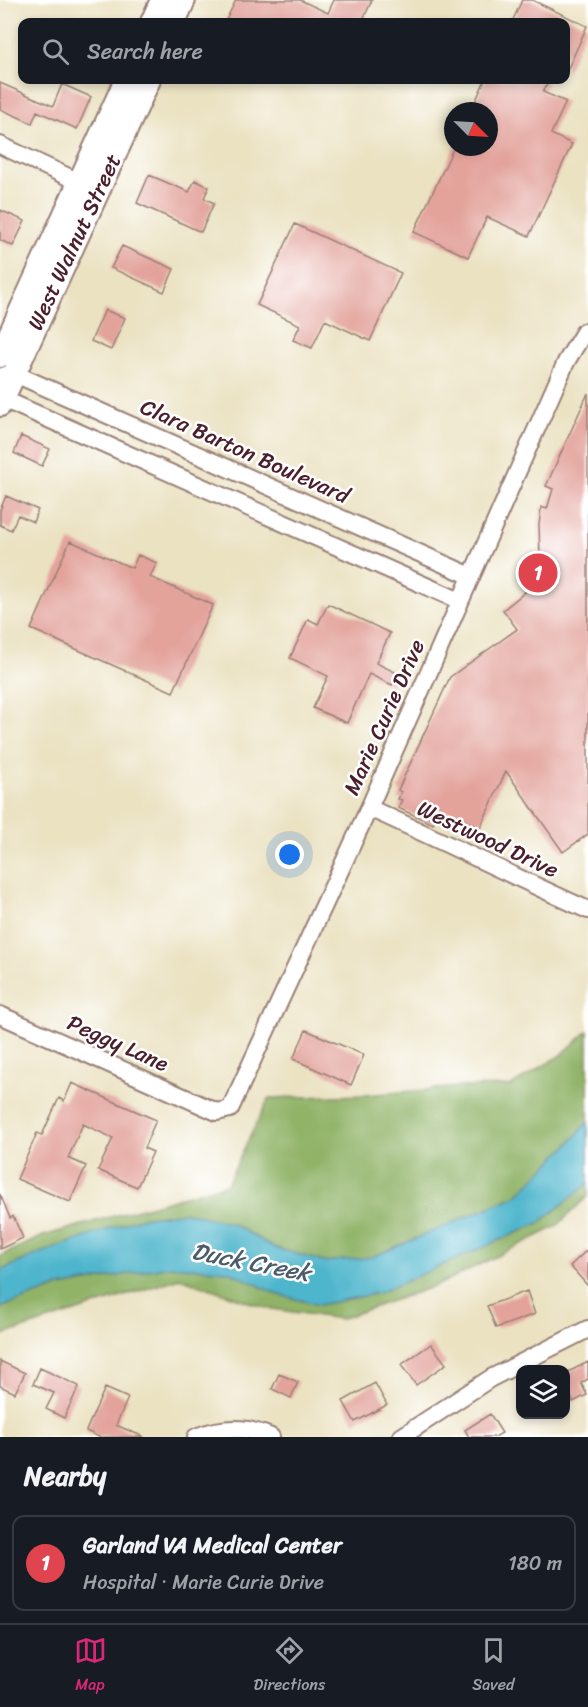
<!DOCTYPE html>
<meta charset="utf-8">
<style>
:root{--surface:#171b24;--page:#242831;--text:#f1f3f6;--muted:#9ea1a6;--line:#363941;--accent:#db2777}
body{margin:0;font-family:Sriracha,sans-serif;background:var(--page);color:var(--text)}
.controls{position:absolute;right:18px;bottom:18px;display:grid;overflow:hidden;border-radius:12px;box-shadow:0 3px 9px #0003}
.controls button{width:54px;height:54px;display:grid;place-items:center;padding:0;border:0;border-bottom:2px solid var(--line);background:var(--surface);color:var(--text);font:30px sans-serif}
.compass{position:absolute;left:444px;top:102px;width:54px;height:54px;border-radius:50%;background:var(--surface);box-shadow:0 3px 9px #0003;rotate:114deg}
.you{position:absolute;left:290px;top:855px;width:21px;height:21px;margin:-15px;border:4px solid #fff;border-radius:50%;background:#1a73e8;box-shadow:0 0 0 9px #1a73e833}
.badge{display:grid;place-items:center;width:39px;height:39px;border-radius:50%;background:var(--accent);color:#fff;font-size:20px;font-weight:700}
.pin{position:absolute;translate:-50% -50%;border:3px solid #fff;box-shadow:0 2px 6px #0006}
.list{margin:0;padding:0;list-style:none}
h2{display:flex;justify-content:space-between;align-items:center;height:78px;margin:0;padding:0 24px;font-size:26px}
h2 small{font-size:20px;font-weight:400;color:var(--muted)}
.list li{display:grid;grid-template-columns:39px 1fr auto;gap:18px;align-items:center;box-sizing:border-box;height:96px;margin:0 12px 12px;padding:0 12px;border:2px solid var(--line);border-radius:12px}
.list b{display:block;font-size:22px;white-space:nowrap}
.list p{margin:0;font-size:20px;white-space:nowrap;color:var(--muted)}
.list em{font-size:20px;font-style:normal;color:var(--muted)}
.icon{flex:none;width:33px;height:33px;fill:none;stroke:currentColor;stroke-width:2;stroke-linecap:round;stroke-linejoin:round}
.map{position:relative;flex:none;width:588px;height:1437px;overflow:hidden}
.search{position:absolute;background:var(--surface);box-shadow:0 3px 9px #0003;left:18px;right:18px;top:18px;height:66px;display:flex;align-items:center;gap:15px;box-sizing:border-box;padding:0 21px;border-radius:12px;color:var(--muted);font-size:22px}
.sheet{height:186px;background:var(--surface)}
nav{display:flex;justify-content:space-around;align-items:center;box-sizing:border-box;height:84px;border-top:2px solid var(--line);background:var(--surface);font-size:16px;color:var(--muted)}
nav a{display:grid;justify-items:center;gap:3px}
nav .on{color:var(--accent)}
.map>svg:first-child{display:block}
</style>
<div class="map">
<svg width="588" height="1437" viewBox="0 0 588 1437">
<rect width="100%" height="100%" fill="#fff"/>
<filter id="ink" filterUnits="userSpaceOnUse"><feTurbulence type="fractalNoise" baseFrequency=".0167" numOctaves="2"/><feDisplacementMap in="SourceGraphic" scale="12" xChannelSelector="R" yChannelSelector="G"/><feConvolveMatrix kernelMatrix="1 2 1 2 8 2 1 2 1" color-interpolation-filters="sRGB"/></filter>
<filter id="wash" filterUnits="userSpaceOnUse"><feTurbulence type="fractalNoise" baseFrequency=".008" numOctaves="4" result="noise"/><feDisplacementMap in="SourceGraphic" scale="24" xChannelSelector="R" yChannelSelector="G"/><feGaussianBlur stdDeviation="1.35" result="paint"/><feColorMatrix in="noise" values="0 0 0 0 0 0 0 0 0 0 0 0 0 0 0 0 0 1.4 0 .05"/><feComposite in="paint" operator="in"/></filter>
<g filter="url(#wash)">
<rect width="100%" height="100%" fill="#ebe2c2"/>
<!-- forest -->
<path fill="#90b368" stroke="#6d694a" stroke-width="1.5" d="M 588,1031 L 588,1196 L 556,1227 L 438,1285 L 340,1319 L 266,1308 L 180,1278 L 0,1336 L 0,1256 L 43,1236 L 227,1184 L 269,1098 L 365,1095 L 460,1087 L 511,1086 L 561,1055 Z"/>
<!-- water -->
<path fill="#4eb5cc" stroke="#4c6a7c" stroke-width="1.5" d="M 588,1122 L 588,1184 L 539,1223 L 379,1293 L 319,1305 L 276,1294 L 229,1271 L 170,1266 L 55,1288 L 0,1308 L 0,1271 L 38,1254 L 140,1218 L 186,1212 L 233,1224 L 273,1247 L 324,1262 L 372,1257 L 516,1196 L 568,1145 Z"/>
<g id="blocks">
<!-- building -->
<path fill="#e3a39b" d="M 236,0 L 300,0 L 328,13 L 334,0 L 372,0 L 362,22 L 225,22 Z
M 522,0 L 532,0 L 587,26 L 566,73 L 566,22 L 512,22 Z
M 485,80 L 549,80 L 543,92 L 566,102 L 551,134 L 572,144 L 529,236 L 487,217 L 468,257 L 414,232 L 454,147 L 489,147 L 489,111 L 471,111 Z
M 0,83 L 53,106 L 62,84 L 91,97 L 77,129 L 37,111 L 32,123 L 0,109 Z
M 149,175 L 189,192 L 195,180 L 209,187 L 204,198 L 214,203 L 201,232 L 137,203 Z
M 0,210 L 25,221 L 13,246 L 0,240 Z
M 295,224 L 401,273 L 370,341 L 325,320 L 312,348 L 293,340 L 300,325 L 257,305 Z
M 122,246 L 174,269 L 164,292 L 111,268 Z
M 105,310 L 125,318 L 111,350 L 91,341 Z
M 588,393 L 588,834 L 563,852 L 506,771 L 480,828 L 444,811 L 441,818 L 436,816 L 433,824 L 398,808 L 402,800 L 398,799 L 401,792 L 398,790 L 450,677 L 517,629 L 503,610 L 525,592 L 536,575 L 540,558 L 539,525 L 541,507 L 547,509 L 553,489 L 546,486 Z
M 21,436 L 50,449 L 42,466 L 14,453 Z
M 6,496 L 38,510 L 33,522 L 18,515 L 11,530 L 0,525 L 0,510 Z
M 70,541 L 132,568 L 138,555 L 157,563 L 150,577 L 213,605 L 173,692 L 31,629 Z
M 328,604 L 390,633 L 376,663 L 397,673 L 392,685 L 369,674 L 347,723 L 313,708 L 328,676 L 290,658 L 308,619 L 318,624 Z
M 306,1030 L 364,1055 L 351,1085 L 293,1059 Z
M 72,1083 L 156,1120 L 144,1148 L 153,1152 L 137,1187 L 98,1170 L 113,1138 L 83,1124 L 68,1158 L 86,1166 L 70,1202 L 17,1179 L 37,1133 L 42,1135 L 59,1098 L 64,1101 Z
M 0,1194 L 10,1218 L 13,1216 L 23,1238 L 0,1249 Z
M 588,1249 L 588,1286 L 570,1266 Z
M 527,1291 L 535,1314 L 496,1328 L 487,1306 Z
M 431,1344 L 446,1364 L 416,1385 L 401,1365 Z
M 0,1361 L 25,1373 L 15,1393 L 0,1386 Z
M 588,1362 L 588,1379 L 581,1383 L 587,1395 L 573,1402 L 566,1385 L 566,1373 Z
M 40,1368 L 79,1386 L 64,1418 L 46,1409 L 54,1393 L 33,1384 Z
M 279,1374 L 298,1382 L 291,1398 L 272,1389 Z
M 375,1383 L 387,1405 L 355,1422 L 343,1401 Z
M 105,1388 L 128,1398 L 116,1425 L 144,1437 L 99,1437 L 86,1431 Z
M 490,1414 L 502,1433 L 495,1437 L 469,1437 L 465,1430 Z"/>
</g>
</g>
<g filter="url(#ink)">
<use href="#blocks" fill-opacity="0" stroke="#9a8076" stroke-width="1.5"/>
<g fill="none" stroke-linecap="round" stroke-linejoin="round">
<!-- street casing -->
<g stroke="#9a8076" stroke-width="20">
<path id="street" d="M 0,145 L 79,182 L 88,189
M 0,377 L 13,373 L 471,576
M 0,394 L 3,399 L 460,601
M 369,808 C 442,841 515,877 588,910
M 0,1015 L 217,1112 L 230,1109 L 369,808 L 566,362 L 584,332 L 588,333
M 196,1437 C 221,1427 246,1426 271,1437
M 401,1437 L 491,1378 L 588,1329"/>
</g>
<!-- secondary casing -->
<g stroke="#9a8076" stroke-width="26">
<path id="secondary" d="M 152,22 L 162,0
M 174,22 L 184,0
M 0,356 L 126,80
M 0,405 L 149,80"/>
</g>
<!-- street -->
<use href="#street" stroke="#fff" stroke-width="16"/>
<!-- secondary -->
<use href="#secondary" stroke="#fff" stroke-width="22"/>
</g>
</g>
<g text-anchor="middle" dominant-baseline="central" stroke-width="5" stroke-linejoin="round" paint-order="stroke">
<!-- street labels -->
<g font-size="22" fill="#4a1f2b" stroke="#fff">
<text transform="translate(74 242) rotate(-65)">West Walnut Street</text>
<text transform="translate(245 451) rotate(24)">Clara Barton Boulevard</text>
<text transform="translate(384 717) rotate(-66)">Marie Curie Drive</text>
<text transform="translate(488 839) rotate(25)">Westwood Drive</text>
<text transform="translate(118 1043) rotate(24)">Peggy Lane</text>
</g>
<!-- water labels -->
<g font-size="24" font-style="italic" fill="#4c5b6b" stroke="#fff">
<text transform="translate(251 1262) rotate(11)">Duck Creek</text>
</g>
</g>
</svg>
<div class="controls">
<button><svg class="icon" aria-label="layers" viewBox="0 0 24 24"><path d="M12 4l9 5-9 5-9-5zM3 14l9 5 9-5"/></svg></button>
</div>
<svg class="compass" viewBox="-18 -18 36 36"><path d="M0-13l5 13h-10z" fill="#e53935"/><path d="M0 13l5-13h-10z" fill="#9ea1a6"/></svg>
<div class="you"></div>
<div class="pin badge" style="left:538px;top:573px;background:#e0444e">1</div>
<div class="search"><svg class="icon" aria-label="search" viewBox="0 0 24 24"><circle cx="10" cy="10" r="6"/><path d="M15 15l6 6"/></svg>Search here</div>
</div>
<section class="sheet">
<h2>Nearby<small></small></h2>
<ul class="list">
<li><span class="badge" style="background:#e0444e">1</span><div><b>Garland VA Medical Center</b><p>Hospital · Marie Curie Drive</p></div><em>180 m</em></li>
</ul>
</section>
<nav>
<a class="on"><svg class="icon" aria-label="map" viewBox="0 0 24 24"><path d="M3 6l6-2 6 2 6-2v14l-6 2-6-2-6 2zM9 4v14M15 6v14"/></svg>Map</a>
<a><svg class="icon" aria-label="directions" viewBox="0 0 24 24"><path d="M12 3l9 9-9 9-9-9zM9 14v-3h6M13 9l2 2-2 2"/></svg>Directions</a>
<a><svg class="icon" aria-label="saved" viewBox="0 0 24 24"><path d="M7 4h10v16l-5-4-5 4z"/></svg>Saved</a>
</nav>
